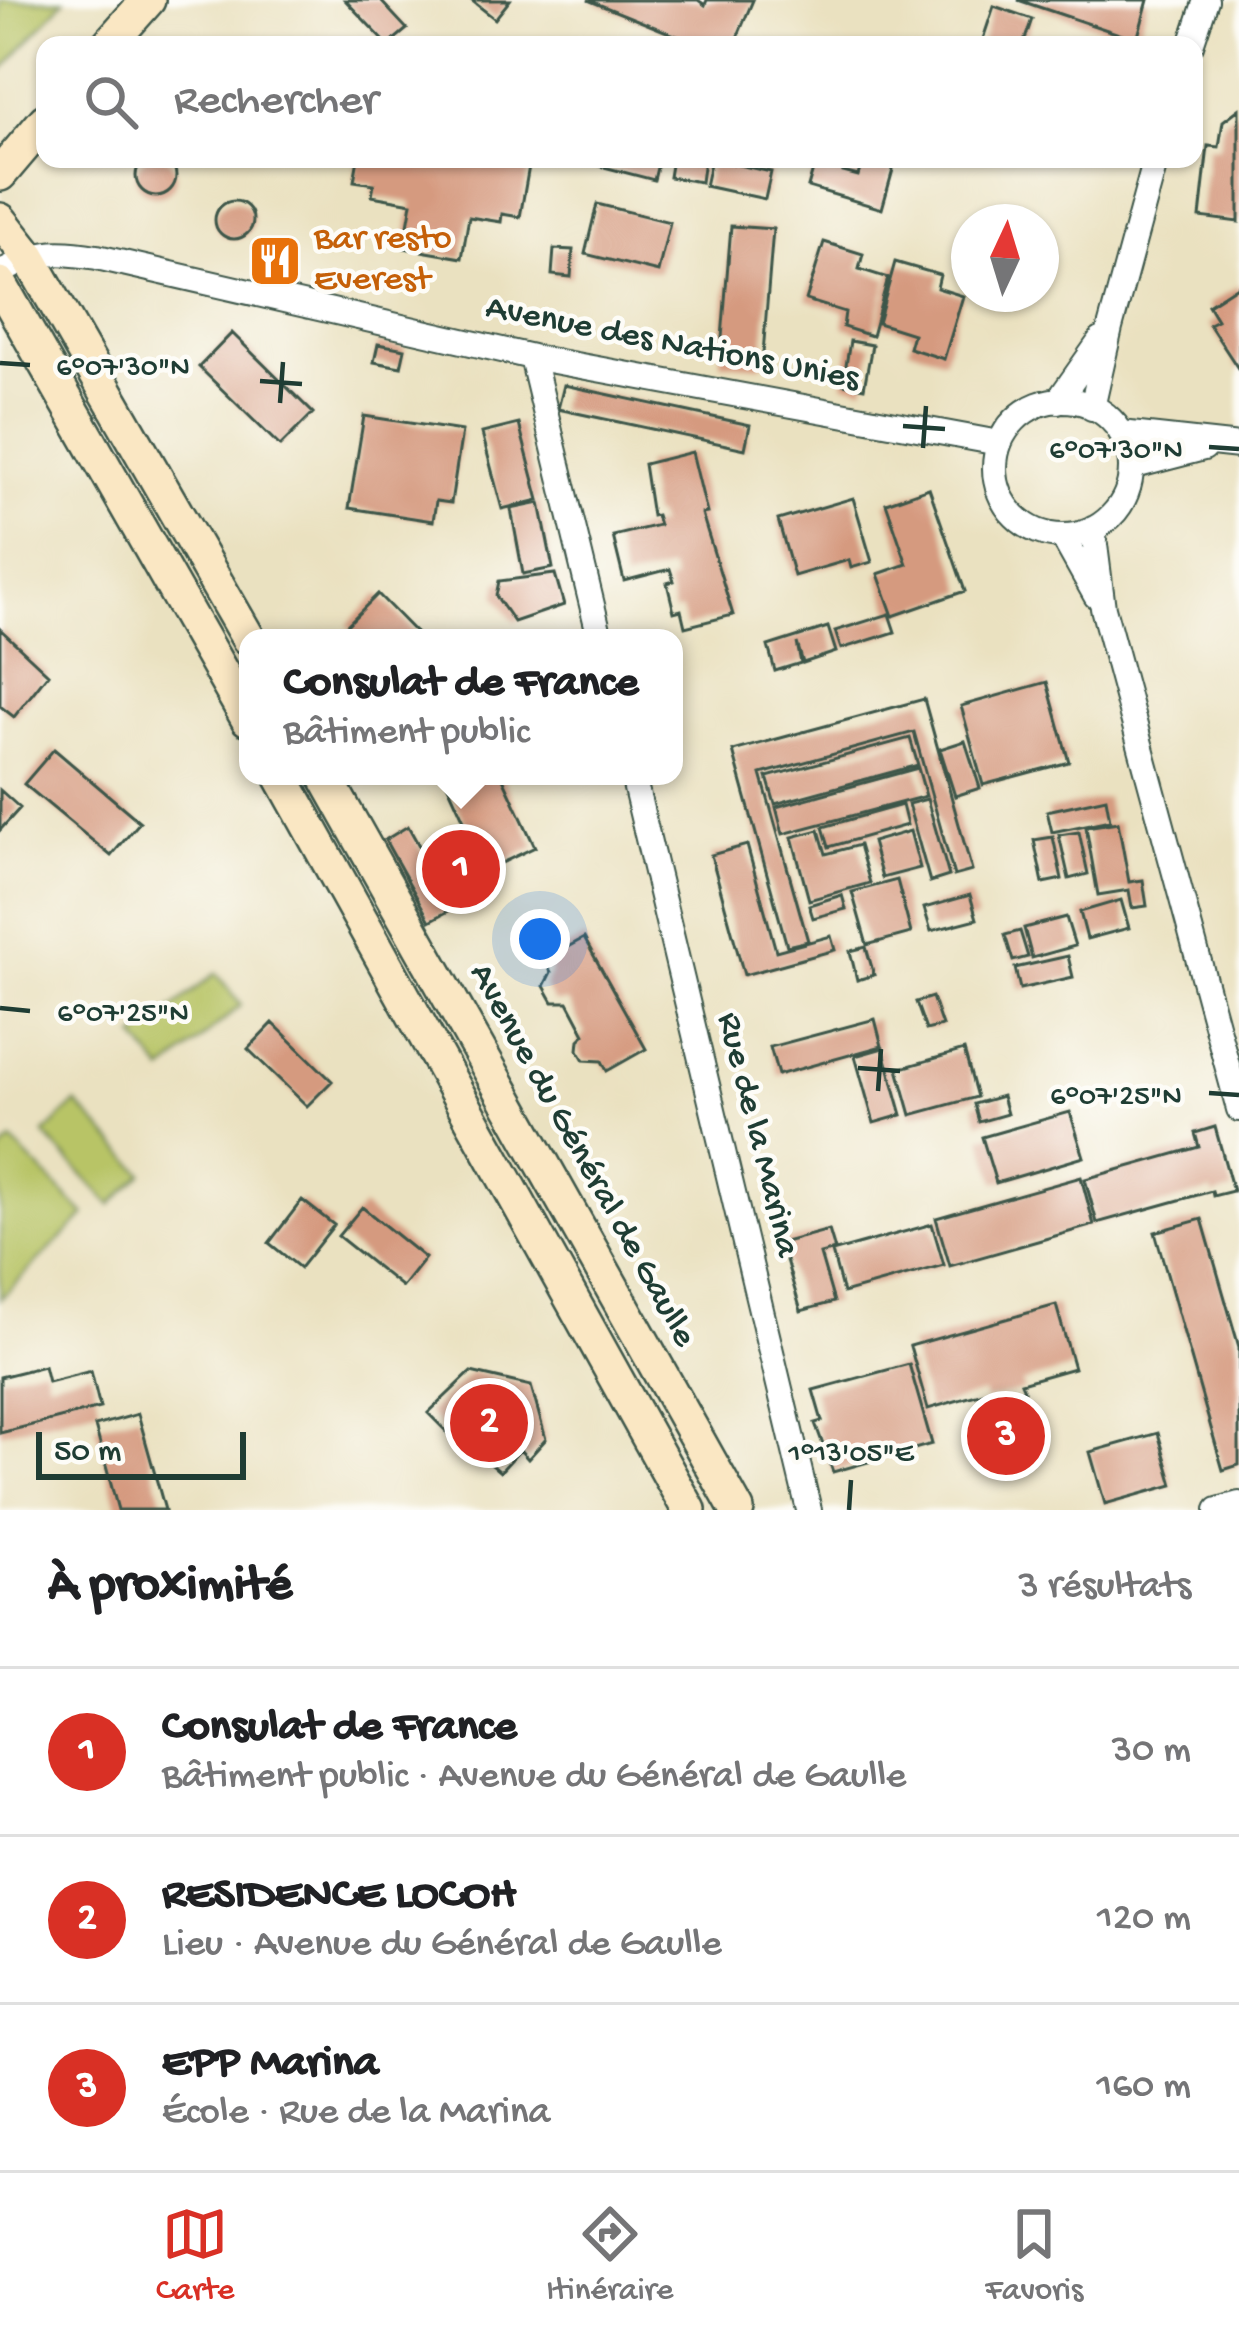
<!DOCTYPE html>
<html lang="fr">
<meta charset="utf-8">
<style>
:root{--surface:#fff;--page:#f6f6f6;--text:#202124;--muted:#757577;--line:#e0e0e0;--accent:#d93025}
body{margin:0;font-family:"Gochi Hand",sans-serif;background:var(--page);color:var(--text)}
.compass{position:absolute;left:951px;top:204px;width:108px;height:108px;border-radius:50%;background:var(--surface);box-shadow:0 3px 9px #0004;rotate:4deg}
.scale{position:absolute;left:36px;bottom:30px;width:210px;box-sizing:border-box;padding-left:12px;border:6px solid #1f3d34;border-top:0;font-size:33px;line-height:42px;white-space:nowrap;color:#1f3d34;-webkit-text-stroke:9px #fdfcf7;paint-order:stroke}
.you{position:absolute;left:540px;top:939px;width:42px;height:42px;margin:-30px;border:9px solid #fff;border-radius:50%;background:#1a73e8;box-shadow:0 0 0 18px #1a73e833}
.badge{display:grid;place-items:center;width:78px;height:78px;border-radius:50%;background:var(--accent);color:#fff;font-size:39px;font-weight:700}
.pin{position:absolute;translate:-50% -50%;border:6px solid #fff;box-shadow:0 3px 12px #0006}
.popup{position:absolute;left:239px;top:629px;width:444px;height:156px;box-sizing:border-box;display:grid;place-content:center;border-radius:24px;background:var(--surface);filter:drop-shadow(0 3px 9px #0005);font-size:39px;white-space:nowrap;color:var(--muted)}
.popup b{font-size:45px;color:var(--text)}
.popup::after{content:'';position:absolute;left:50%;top:100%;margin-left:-24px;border:24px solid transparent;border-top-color:var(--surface)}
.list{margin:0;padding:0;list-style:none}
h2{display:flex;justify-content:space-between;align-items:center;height:156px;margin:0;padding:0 48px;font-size:51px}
h2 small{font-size:39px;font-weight:400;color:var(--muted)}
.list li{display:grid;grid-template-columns:78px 1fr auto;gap:36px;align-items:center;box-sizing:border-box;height:168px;padding:0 48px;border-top:3px solid var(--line)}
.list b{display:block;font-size:45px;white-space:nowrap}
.list p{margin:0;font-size:39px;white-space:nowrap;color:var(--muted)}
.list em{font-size:39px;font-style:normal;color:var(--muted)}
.icon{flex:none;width:66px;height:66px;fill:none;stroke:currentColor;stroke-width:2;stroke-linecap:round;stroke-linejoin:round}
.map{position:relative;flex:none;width:1239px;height:1510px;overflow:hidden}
.search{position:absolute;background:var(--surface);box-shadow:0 3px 9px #0004;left:36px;right:36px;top:36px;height:132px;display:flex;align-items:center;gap:30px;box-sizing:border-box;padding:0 42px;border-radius:24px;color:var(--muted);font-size:45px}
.sheet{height:660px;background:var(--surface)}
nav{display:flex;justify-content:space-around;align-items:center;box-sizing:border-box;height:168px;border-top:3px solid var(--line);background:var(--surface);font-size:33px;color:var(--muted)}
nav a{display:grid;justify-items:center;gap:6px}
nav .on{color:var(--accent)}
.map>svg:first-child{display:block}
</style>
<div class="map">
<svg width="1239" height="1510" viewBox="0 0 1239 1510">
<rect width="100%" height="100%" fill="#fdfcf7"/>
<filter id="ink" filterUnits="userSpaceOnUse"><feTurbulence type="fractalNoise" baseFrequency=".00833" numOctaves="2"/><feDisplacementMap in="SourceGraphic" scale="24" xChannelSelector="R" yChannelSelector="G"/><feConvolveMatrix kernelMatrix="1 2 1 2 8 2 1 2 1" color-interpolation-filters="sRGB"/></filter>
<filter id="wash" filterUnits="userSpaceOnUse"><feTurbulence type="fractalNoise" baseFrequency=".004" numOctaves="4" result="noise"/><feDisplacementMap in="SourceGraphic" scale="48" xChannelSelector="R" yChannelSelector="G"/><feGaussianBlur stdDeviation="2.7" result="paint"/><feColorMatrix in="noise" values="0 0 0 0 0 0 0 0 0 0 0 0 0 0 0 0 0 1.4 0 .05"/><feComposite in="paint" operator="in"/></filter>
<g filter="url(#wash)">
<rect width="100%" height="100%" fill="#eae1c0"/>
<!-- green -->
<path fill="#b8c466" stroke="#6c804d" stroke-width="3" d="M 0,0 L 64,0 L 0,73 Z
M 216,973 L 241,1005 L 164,1072 L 136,1038 Z
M 76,1103 L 143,1173 L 111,1205 L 44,1134 Z
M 12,1141 L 85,1215 L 0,1299 L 0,1152 Z"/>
<g id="blocks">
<!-- building -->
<path fill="#d59a7f" d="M 345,0 L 380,0 L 407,29 L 388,45 Z
M 471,0 L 510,0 L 495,19 Z
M 588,0 L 698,0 L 705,5 L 707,0 L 753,0 L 734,45 L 699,45 Z
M 1018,0 L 1148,0 L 1137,40 Z
M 994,6 L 1032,19 L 1023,45 L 981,45 Z
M 1239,109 L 1239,222 L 1200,217 L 1208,146 L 1219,147 L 1223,121 Z
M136 176a20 20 0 1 1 40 0a20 20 0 1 1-40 0Z
M 358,159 L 491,159 L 529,166 L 520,217 L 502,214 L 501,222 L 469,217 L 462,258 L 404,248 L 412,203 L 372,196 L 374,184 L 354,181 Z
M 573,159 L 659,159 L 654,180 Z
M 672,159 L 704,159 L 701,182 L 669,177 Z
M 711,159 L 771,172 L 765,199 L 705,186 Z
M 816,159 L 825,159 L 822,165 L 834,170 L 839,159 L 847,159 L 843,172 L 858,176 L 863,159 L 896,159 L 882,209 L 808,187 Z
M215 220a19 19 0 1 1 38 0a19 19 0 1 1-38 0Z
M 597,204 L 670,222 L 658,272 L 585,254 Z
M 731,226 L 773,229 L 762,366 L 720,363 Z
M 824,242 L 863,254 L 859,269 L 888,278 L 872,336 L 843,327 L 845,312 L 806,300 Z
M 554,249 L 573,250 L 571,277 L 552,275 Z
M 895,262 L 940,275 L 937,288 L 963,296 L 944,359 L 909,348 L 913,334 L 878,323 Z
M 1239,285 L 1239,370 L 1209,324 L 1217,320 L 1208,305 Z
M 232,333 L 313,413 L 280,446 L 199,367 Z
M 850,341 L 872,345 L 864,388 L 843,384 Z
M 378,344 L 405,349 L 401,367 L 374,362 Z
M 564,385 L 750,425 L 745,449 L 558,409 Z
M 364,416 L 462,431 L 451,503 L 436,501 L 433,521 L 349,508 Z
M 519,424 L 539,500 L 502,509 L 482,433 Z
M 692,452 L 707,513 L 702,514 L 733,615 L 685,627 L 681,610 L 674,612 L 667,583 L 674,581 L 670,569 L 624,581 L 613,536 L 659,525 L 656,515 L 652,516 L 644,464 Z
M 929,488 L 965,591 L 893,616 L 878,574 L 907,564 L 886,503 Z
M 853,498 L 872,562 L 851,568 L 849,560 L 794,576 L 778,520 Z
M 540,503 L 553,568 L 523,574 L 511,509 Z
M 555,574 L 564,605 L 514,622 L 496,596 L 499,581 Z
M 378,594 L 421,638 L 360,638 L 347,625 Z
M 889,614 L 895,632 L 841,649 L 835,631 Z
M 828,627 L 836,652 L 803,663 L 797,643 L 801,663 L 775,671 L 768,646 Z
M 0,629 L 48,674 L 14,717 L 0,706 Z
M 1047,682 L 1069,762 L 983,785 L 961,706 Z
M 924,699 L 972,871 L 954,876 L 914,732 L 761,774 L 808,941 L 787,946 L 733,751 Z
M 910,738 L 918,765 L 775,804 L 767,777 Z
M 965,741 L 980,788 L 955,796 L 940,749 Z
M 54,749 L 140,822 L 111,856 L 24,784 Z
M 918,768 L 926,796 L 783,834 L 776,807 Z
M 458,776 L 502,776 L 535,847 L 493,867 L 485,854 L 467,852 L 463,841 L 468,829 L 446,781 Z
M 0,790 L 20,808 L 0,830 Z
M 1106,798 L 1110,820 L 1052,832 L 1047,811 Z
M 927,799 L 949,876 L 930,882 L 908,804 Z
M 902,805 L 907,825 L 829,847 L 823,827 Z
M 1118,822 L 1129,882 L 1143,880 L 1147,906 L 1132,908 L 1129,890 L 1098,895 L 1086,827 Z
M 408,826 L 454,908 L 430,921 L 385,840 Z
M 819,830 L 826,854 L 859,845 L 870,883 L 809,900 L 792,837 Z
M 910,831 L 920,868 L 882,878 L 872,842 Z
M 1079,832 L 1088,874 L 1069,879 L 1059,835 Z
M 1053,837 L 1062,879 L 1043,883 L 1034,840 Z
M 747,845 L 776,951 L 831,936 L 835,950 L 744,975 L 711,855 Z
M 897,880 L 911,933 L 867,945 L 852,892 Z
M 842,895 L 846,909 L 813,918 L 809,905 Z
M 970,895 L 977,919 L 931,931 L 924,908 Z
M 1121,900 L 1129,928 L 1087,939 L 1080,912 Z
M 1066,917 L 1075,946 L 1032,958 L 1024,928 Z
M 1020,931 L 1028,957 L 1013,961 L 1005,935 Z
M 584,938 L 646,1049 L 607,1071 L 602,1061 L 584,1060 L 578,1050 L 579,1040 L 585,1034 L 568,1002 L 553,1002 L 544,986 L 551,972 L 544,960 Z
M 866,947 L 874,975 L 857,980 L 850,951 Z
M 1068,956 L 1073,977 L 1020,989 L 1015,968 Z
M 932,997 L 942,1026 L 926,1030 L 916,1002 Z
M 875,1019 L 882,1046 L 778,1075 L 770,1047 Z
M 273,1023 L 332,1081 L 307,1106 L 248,1049 Z
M 883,1048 L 902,1115 L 874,1123 L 855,1056 Z
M 964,1050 L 977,1097 L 911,1115 L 898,1069 Z
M 1002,1096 L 1007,1114 L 979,1122 L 974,1104 Z
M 1070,1112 L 1084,1157 L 996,1183 L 982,1137 Z
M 1215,1127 L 1233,1191 L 1213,1196 L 1212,1191 L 1097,1223 L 1085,1179 L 1199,1147 L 1195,1133 Z
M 1081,1177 L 1094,1225 L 950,1266 L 936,1218 Z
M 302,1200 L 334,1225 L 300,1268 L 269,1243 Z
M 362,1207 L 425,1258 L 402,1287 L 338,1236 Z
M 1202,1219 L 1239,1347 L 1239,1465 L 1223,1470 L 1155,1232 Z
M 932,1224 L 944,1265 L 843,1293 L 832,1252 Z
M 829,1230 L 835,1250 L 820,1254 L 834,1302 L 801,1311 L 781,1243 Z
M 1056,1305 L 1074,1368 L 1021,1383 L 1024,1390 L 985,1400 L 983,1393 L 928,1409 L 910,1346 Z
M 909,1364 L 932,1444 L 833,1472 L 815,1423 L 822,1421 L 813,1390 Z
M 44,1366 L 48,1382 L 91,1371 L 100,1408 L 0,1433 L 0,1377 Z
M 471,1372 L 531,1386 L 546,1439 L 528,1459 L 520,1450 L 500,1472 L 470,1446 L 467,1452 L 428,1413 Z
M 138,1414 L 165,1510 L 118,1510 L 95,1426 Z
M 1158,1433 L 1173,1485 L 1105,1504 L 1090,1452 Z"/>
</g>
</g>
<g filter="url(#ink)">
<use href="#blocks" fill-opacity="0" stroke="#3d5649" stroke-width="3"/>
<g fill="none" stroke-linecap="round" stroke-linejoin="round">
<!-- street casing -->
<g stroke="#3d5649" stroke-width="28">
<path id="street" d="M 1191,45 L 1206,0
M 0,273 C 39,251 54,250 97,257 L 532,357 L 999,443
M 532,357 L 600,638
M995 468a68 68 0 1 1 136 0a68 68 0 1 1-136 0Z
M 1058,401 L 1101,340
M 1092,408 L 1110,328 L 1156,159
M 1121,433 L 1239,446
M 1131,467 L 1204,448
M 1093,529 L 1103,608 L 1239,1109
M 1063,537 L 1096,596
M 633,776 L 809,1510
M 1218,1510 L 1239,1504"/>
</g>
<!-- secondary casing -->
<g stroke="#3d5649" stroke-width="38">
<path id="secondary" d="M 108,45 L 148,0
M 0,174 L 45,121
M 0,220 L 29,257 L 248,638
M 0,284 L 248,719
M 281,776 L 689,1510
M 325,776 L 737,1510"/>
</g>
<!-- street -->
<use href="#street" stroke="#fff" stroke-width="24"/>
<!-- secondary -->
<use href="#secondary" stroke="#fae7c3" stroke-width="33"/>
</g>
</g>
<!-- ticks -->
<path fill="none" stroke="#1f3d34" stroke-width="4.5" d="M 0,363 L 30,365M 260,381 L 302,384M 280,403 L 283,362M 903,426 L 945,429M 1209,447 L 1239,449M 923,448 L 926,406M 0,1008 L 30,1011M 858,1068 L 900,1071M 878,1091 L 881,1049M 1209,1093 L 1239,1095M 849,1510 L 851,1480"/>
<!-- icons -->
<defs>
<g id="restaurant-square" transform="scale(2.7)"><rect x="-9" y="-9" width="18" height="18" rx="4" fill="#e8710a" stroke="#fdfcf7"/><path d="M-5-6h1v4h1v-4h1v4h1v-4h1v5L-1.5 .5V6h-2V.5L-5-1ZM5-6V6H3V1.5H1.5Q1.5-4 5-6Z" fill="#fff"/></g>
</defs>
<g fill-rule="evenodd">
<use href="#restaurant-square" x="275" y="261"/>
</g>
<g text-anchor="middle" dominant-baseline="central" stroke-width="9" stroke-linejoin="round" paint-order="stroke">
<!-- food labels -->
<g font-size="36" fill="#c56008" stroke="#fdfcf7" text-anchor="start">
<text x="314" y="240">Bar resto<tspan x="314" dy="41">Everest</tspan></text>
</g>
<!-- street labels -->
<g font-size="36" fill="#1f3d34" stroke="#fdfcf7">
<text transform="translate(672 345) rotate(11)">Avenue des Nations Unies</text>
<text transform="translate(756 1135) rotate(76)">Rue de la Marina</text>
<text transform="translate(581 1156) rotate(61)">Avenue du Général de Gaulle</text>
</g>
</g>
<g font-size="30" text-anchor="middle" fill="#1f3d34" stroke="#fdfcf7" stroke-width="9" stroke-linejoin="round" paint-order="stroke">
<text x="123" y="375">6°07'30"N</text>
<text x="1116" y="458">6°07'30"N</text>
<text x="123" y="1021">6°07'25"N</text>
<text x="1116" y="1104">6°07'25"N</text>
<text x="851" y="1461">1°13'05"E</text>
</g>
</svg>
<svg class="compass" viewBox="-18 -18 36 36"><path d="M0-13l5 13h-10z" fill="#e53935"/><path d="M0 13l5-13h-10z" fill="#757577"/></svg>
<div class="scale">50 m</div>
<div class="you"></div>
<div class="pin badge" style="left:461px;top:869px">1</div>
<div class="popup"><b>Consulat de France</b>Bâtiment public</div>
<div class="pin badge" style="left:489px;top:1423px">2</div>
<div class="pin badge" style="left:1006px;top:1436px">3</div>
<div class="search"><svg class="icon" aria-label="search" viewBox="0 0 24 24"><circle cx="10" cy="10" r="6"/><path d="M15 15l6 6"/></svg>Rechercher</div>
</div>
<section class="sheet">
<h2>À proximité<small>3 résultats</small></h2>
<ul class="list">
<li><span class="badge">1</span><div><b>Consulat de France</b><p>Bâtiment public · Avenue du Général de Gaulle</p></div><em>30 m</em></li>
<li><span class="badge">2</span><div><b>RESIDENCE LOCOH</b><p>Lieu · Avenue du Général de Gaulle</p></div><em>120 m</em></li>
<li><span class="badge">3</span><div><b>EPP Marina</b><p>École · Rue de la Marina</p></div><em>160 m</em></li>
</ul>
</section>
<nav>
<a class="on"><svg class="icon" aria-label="map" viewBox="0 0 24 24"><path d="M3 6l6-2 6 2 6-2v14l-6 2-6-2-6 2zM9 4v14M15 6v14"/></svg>Carte</a>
<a><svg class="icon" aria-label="directions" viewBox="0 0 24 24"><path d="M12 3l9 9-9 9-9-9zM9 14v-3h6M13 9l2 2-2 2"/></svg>Itinéraire</a>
<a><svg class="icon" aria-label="saved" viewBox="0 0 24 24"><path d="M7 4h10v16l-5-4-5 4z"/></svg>Favoris</a>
</nav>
